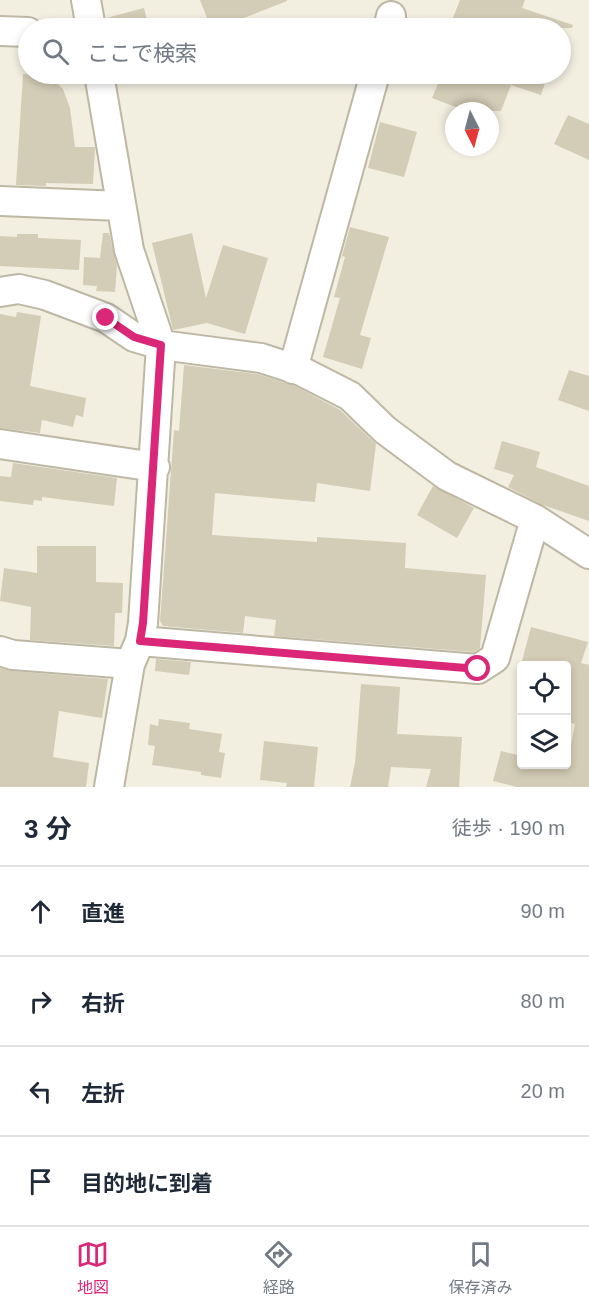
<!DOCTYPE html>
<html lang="ja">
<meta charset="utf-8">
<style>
:root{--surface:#fff;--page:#f6f6f7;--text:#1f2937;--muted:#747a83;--line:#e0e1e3;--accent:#db2777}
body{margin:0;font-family:Helvetica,"Noto Sans JP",sans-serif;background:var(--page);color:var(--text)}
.controls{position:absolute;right:18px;bottom:18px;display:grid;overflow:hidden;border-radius:6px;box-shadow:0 3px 9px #0003}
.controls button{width:54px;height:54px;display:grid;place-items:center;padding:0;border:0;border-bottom:2px solid var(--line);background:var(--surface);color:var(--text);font:30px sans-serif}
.compass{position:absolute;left:445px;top:102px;width:54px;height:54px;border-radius:50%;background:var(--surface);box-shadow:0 3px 9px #0003;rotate:174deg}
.stop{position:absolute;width:18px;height:18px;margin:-14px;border:4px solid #db2777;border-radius:50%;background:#fff}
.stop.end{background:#db2777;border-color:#fff;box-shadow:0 2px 6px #0008}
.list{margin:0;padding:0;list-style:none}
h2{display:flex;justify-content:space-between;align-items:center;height:78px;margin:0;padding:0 24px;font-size:26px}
h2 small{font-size:20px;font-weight:400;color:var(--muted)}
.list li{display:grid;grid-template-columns:39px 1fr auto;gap:18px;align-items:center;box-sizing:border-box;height:90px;padding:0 24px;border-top:2px solid var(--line)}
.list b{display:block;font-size:22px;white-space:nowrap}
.list em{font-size:20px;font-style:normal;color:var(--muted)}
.icon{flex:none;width:33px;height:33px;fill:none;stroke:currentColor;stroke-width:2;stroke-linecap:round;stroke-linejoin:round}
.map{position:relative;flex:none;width:589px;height:787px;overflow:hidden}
.search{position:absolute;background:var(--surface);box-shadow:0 3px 9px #0003;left:18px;right:18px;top:18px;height:66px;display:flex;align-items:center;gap:15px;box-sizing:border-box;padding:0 21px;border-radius:33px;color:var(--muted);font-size:22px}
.sheet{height:438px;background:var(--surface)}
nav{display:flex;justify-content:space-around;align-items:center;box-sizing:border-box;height:84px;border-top:2px solid var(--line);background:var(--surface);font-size:16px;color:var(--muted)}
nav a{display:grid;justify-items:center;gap:3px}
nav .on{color:var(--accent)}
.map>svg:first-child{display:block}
</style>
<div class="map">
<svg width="589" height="787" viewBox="0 0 589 787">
<rect width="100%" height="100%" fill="#f2efe1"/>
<!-- building -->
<path fill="#d3ccb6" d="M 200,0 L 287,0 L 287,1 L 218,28 L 211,28 Z
M 460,0 L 525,0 L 522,8 L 573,25 L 572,28 L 449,28 Z
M 144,8 L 149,28 L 107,28 L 106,18 Z
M 23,74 L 48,74 L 63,89 L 70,108 L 75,147 L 95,147 L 93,184 L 46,183 L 46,186 L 16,185 Z
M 442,74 L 548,74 L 541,95 L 511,85 L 501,111 L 466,111 L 432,98 Z
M 568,115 L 589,124 L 589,160 L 554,144 Z
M 380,122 L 417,132 L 404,177 L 368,168 Z
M 350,227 L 389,237 L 360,335 L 371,338 L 362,369 L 323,357 L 340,298 L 334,297 L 345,257 L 342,256 Z
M 103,233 L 109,233 L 117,266 L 115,292 L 96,291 L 97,286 L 83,285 L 84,257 L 100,258 Z
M 192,233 L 206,298 L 223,245 L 268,258 L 245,334 L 207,323 L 173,330 L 152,243 Z
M 17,234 L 38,234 L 38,238 L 81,240 L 79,270 L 0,266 L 0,236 L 17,237 Z
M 17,312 L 41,316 L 30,386 L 86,398 L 83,417 L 76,415 L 73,427 L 42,420 L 40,433 L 0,428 L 0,314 L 16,317 Z
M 184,365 L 257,374 L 295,386 L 340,410 L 376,444 L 370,491 L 317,483 L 315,502 L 215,493 L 212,535 L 317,542 L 317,537 L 406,543 L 405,568 L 486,575 L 480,648 L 474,652 L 274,636 L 276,620 L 245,616 L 243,633 L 163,626 L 160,621 L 174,430 L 179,431 Z
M 569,370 L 589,376 L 589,411 L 558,400 Z
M 502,441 L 540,452 L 536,467 L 589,486 L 589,521 L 543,505 L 508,487 L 514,475 L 494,469 Z
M 13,463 L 117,478 L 114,506 L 42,497 L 42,501 L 34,500 L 33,505 L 0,501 L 0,476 L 11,477 Z
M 433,486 L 474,508 L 457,538 L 417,515 Z
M 37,546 L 96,546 L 96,582 L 123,583 L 122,613 L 115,613 L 114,646 L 30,640 L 31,607 L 0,601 L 4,568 L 37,573 Z
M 531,627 L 588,642 L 581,663 L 589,665 L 589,787 L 517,787 L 493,781 L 501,751 L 522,756 L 522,765 L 567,765 L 575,724 L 567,722 L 567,666 L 525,666 L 526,662 L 522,661 Z
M 156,659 L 191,662 L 189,675 L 155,671 Z
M 0,668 L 12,671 L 108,679 L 102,718 L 59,711 L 53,757 L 89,763 L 86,787 L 0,787 Z
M 361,684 L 400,687 L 397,734 L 462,737 L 459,787 L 426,787 L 431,769 L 391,767 L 388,787 L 350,787 L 355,763 Z
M 159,719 L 190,723 L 189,729 L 222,734 L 219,752 L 225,753 L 221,778 L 201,775 L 201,772 L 152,765 L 155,746 L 148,745 L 150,724 L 158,726 Z
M 264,741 L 318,747 L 314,787 L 286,787 L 287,783 L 260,780 Z"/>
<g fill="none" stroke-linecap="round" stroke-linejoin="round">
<!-- minor casing -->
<g stroke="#bdb8a4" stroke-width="32">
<path id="minor" d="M 86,0 L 91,28
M 388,28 L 391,16
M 0,31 L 28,32
M 99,74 L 129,250 L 161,345 L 143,623 L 140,641 L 130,664 L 109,787
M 0,201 L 121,206
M 0,292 L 19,289 L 45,295 L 106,318 L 134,337 L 161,345 L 261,358 L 301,371 L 350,396 L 385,430 L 447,476 L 535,519 L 589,554
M 293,369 L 375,74
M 0,444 L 155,467
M 140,641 L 478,669 L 495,658 L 535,519
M 0,651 L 13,655 L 130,664"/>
</g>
<!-- minor -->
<use href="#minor" stroke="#fff" stroke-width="28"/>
</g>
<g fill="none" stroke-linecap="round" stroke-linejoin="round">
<!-- route -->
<path stroke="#db2777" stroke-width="8" d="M 106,318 L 134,337 L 161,345 L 143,623 L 140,641 L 478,669"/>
</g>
</svg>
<div class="controls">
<button><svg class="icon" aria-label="locate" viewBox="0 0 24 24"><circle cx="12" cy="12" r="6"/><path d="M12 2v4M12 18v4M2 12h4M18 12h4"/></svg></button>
<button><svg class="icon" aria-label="layers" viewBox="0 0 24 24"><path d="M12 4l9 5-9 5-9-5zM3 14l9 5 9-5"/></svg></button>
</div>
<svg class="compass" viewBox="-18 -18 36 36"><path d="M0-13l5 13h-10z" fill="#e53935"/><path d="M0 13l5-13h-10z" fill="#747a83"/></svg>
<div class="stop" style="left:478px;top:669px"></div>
<div class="stop end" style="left:106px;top:318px"></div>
<div class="search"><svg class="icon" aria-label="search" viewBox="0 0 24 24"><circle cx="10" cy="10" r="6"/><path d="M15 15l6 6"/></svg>ここで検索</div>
</div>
<section class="sheet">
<h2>3 分<small>徒歩 · 190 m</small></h2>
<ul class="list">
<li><svg class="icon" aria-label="ahead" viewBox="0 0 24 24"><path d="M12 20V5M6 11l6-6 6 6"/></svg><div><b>直進</b></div><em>90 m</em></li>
<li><svg class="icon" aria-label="right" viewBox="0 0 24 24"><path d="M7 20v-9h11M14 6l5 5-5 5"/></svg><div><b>右折</b></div><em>80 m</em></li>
<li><svg class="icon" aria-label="left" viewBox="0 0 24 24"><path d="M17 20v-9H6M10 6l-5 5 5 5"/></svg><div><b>左折</b></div><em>20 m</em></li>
<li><svg class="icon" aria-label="arrive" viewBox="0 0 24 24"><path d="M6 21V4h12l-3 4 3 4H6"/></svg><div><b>目的地に到着</b></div></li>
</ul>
</section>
<nav>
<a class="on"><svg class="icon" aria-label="map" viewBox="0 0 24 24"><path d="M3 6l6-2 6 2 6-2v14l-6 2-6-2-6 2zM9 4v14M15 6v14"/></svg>地図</a>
<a><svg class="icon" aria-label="directions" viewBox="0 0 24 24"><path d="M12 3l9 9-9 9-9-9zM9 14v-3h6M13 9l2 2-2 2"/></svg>経路</a>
<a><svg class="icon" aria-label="saved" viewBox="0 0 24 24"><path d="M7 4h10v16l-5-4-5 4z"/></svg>保存済み</a>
</nav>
